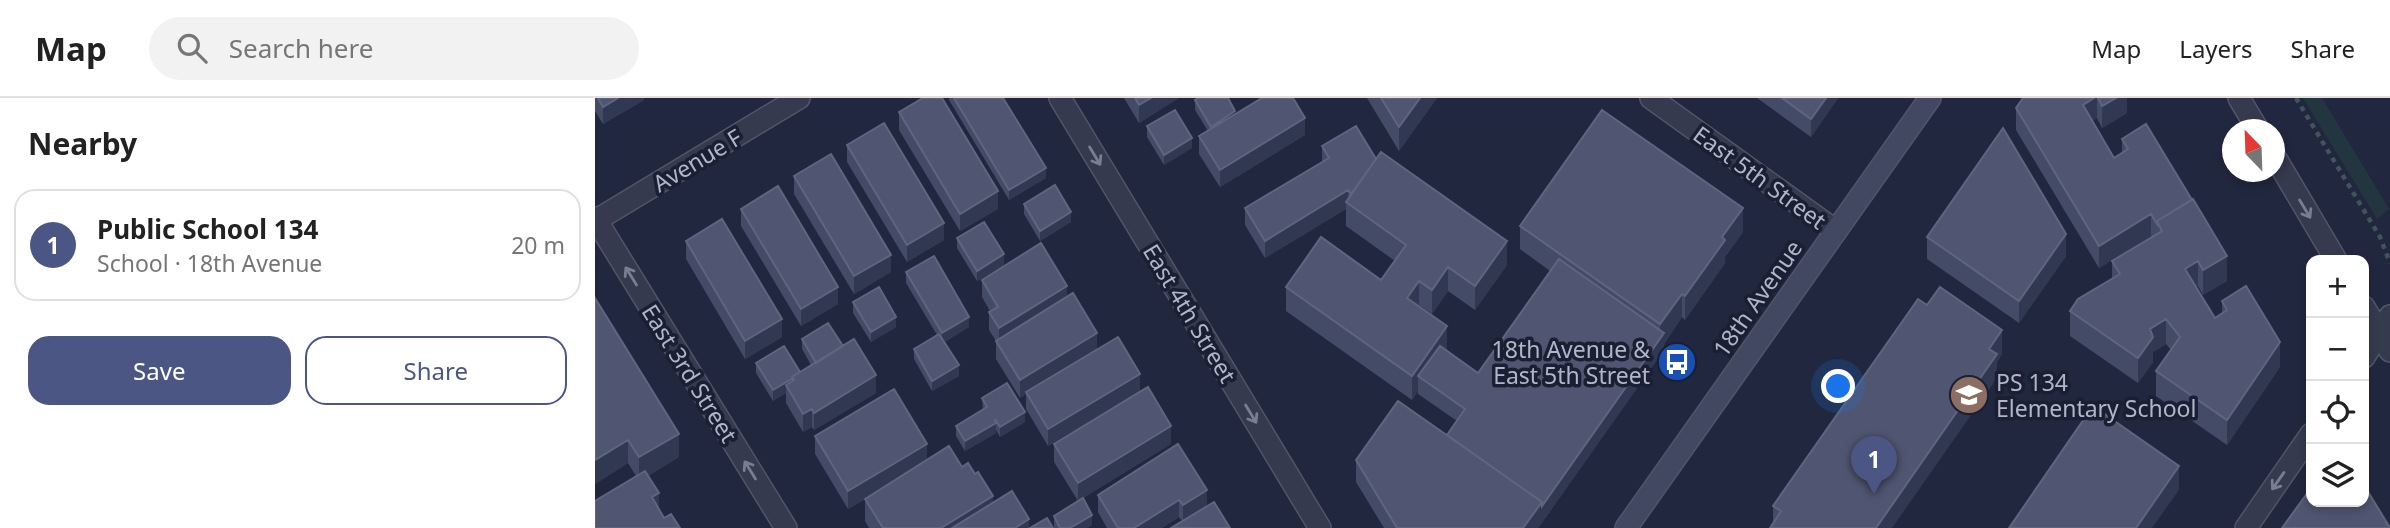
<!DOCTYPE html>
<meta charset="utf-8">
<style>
:root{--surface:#fff;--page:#f2f2f2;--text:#222;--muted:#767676;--line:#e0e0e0;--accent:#4c5685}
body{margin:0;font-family:"Noto Sans",sans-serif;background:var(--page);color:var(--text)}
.controls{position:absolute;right:21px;bottom:21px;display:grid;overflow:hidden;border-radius:14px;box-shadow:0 4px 10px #0003}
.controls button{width:63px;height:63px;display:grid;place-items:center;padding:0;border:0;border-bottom:2px solid var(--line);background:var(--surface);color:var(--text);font:35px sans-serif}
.compass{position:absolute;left:1627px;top:21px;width:63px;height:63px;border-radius:50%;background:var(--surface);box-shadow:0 4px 10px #0003;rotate:337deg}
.you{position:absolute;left:1244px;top:289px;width:24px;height:24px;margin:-18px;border:5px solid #fff;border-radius:50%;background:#1a73e8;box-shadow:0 0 0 10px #1a73e833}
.badge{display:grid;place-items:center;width:46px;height:46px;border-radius:50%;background:var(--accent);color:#fff;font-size:23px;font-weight:700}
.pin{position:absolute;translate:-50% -58px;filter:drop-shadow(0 2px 4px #0008)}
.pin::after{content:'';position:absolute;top:37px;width:24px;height:21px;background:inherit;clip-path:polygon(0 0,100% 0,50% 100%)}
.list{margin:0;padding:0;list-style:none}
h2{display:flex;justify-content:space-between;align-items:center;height:91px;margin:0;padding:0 28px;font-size:30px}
h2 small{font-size:23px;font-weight:400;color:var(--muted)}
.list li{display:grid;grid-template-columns:46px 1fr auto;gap:21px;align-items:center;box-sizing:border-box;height:112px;margin:0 14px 14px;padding:0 14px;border:2px solid var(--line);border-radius:21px}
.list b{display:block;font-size:26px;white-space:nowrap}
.list p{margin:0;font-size:23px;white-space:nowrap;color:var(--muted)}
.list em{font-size:23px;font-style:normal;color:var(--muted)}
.actions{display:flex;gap:14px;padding:21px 28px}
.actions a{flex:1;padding:16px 0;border:2px solid var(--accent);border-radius:21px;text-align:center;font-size:24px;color:var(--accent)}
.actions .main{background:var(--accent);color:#fff}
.icon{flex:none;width:38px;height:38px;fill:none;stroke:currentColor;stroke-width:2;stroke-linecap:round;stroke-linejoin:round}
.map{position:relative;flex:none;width:1795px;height:430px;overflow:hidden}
header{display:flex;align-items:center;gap:42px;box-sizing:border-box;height:98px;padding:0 35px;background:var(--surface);border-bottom:2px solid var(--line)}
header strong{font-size:33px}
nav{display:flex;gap:38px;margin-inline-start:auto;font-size:24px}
.search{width:490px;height:63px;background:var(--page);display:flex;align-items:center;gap:18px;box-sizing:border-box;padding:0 24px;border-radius:38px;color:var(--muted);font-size:26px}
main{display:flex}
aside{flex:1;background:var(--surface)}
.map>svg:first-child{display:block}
</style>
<header>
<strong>Map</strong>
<div class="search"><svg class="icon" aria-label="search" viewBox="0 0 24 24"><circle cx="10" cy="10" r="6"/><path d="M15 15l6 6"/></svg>Search here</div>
<nav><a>Map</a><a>Layers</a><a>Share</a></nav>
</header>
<main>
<aside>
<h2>Nearby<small></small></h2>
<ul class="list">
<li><span class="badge">1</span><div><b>Public School 134</b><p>School · 18th Avenue</p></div><em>20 m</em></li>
</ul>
<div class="actions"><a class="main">Save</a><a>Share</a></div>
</aside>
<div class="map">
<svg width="1795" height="430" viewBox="0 0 1795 430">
<rect width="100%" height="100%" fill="#21273e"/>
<!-- green -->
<path fill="#23363f" d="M 1708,0 L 1727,0 L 1794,111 L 1782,121 Z"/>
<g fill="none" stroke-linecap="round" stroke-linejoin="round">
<!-- street casing -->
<g stroke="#505569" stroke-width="24">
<path id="street" d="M 465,0 L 725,430
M 1056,0 L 1241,133
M 1644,0 L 1663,32
M 1680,59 L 1741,162
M 0,120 L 191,430
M 0,123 L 204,0
M 1769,209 L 1795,253
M 1769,259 L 1795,218
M 1651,430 L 1716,336"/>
</g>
<!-- secondary casing -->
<g stroke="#505569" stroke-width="24">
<path id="secondary" d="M 1031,430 L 1335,0"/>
</g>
<!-- path -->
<path stroke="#41535c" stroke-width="4.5" stroke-dasharray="5 5" stroke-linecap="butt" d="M 1701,0 L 1785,139 L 1795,165"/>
<!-- street -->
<use href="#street" stroke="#353a4e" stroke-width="21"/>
<!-- secondary -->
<use href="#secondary" stroke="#434862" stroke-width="21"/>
</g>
<!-- wall -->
<path fill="#444b66" d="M 0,0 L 49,0 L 49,2 L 8,26 L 0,13 Z
M 354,0 L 408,0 L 451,80 L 414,102 L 354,2 Z
M 529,0 L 584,0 L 544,25 Z
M 664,0 L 698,0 L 710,37 L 625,89 L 604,56 L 604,38 L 613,33 L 600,12 L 600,2 L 640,16 L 665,1 Z
M 772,0 L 842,0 L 804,53 Z
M 1162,0 L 1243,0 L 1216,39 Z
M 1428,0 L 1532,0 L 1532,15 L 1507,30 L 1502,20 L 1497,23 L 1519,60 L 1527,55 L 1527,41 L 1632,183 L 1608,197 L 1603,188 L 1601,189 L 1620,220 L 1627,216 L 1627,203 L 1685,269 L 1632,347 L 1561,298 L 1561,273 L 1576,252 L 1571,246 L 1558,254 L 1558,264 L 1543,285 L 1475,238 L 1475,213 L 1517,180 L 1517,163 L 1557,139 L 1556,138 L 1504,170 L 1421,32 L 1421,10 Z
M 304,14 L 403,111 L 365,133 L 304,32 Z
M 552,28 L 597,50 L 569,67 L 552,39 Z
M 252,47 L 349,142 L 312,164 L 252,64 Z
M 727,48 L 781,61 L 912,167 L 880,212 L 853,193 L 837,216 L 824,207 L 824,208 L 852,252 L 851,253 L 883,275 L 955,173 L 925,151 L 925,128 L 1148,134 L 1130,159 L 1130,165 L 1090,222 L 1087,219 L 1069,246 L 1069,252 L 943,430 L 789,430 L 761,384 L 761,362 L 852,337 L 862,323 L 823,296 L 823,293 L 817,302 L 691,213 L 691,189 L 786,182 L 800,163 L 751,128 L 751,111 L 670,160 L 650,127 L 650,110 L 727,64 Z
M 199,78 L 296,174 L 259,196 L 199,96 Z
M 429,106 L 476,124 L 445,143 L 429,116 Z
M 146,111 L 243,206 L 206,228 L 146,128 Z
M 1332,139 L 1471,158 L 1424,225 L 1332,161 Z
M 362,140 L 409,167 L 382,183 L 362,150 Z
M 91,143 L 187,239 L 150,261 L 91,161 Z
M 311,174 L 374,229 L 349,244 L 364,278 L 337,293 L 319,261 L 319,251 L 342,237 L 311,185 Z
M 387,182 L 472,199 L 502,252 L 545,293 L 453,348 L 431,311 L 431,296 L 425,300 L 401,261 L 401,243 L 394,232 L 394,214 L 395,213 L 387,199 Z
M 0,200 L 84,359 L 53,378 L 64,410 L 69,420 L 0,430 L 41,378 L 33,365 L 0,386 Z
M 258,204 L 301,229 L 276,244 L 258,215 Z
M 207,241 L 248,248 L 281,295 L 219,332 L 217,329 L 208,334 L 191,305 L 191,295 L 178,303 L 161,275 L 161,265 L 205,274 L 216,267 L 207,251 Z
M 1407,256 L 1402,264 L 1402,280 L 1178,425 L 1178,408 Z
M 387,300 L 430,324 L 405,339 L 401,332 L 401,335 L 370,353 L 361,338 L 361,328 L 388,312 Z
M 220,338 L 367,369 L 398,405 L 434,430 L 274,430 L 270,423 L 270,401 L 275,398 L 253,411 L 220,356 Z
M 459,346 L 576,346 L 483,403 L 459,364 Z
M 612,392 L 587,423 L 584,419 L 567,430 L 512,430 L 503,414 L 503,397 Z
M 459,418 L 497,427 L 492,430 L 459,430 Z"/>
<!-- shaded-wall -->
<path fill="#313852" d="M 23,0 L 49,0 L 49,2 L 8,26 L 8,9 Z
M 556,0 L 584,0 L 544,25 L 544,7 Z
M 825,0 L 842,0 L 804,53 L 804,29 Z
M 1231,0 L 1243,0 L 1216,39 L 1216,21 Z
M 1499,0 L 1502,0 L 1502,20 L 1488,29 L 1488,7 Z
M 1521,0 L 1532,0 L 1532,15 L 1507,30 L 1507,8 Z
M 640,13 L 640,24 L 616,39 L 616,29 Z
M 710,20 L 710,37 L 625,89 L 625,72 Z
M 597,40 L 597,50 L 569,67 L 569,57 Z
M 451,70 L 451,80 L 414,102 L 414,92 Z
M 753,92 L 753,106 L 751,104 L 751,111 L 670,160 L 670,143 Z
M 403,93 L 403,111 L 365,133 L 365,116 Z
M 1148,110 L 1148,134 L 1130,159 L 1130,165 L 1090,222 L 1090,198 L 1127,139 Z
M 476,114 L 476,124 L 445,143 L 445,133 Z
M 1556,116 L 1556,138 L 1504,170 L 1504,148 Z
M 349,125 L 349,142 L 312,164 L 312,147 Z
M 1471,136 L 1471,158 L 1424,225 L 1424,203 Z
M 912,143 L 912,167 L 880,212 L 880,188 Z
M 409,156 L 409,167 L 382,183 L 382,173 Z
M 296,157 L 296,174 L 259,196 L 259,178 Z
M 1632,158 L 1632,183 L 1608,197 L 1608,172 Z
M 1603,163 L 1603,188 L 1590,196 L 1590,171 Z
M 853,169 L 853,193 L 837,216 L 837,192 Z
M 824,183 L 824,207 L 812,224 L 812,200 Z
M 472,188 L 472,206 L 404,247 L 404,230 Z
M 243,189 L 243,206 L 206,228 L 206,211 Z
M 1087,196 L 1087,219 L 1069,246 L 1069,252 L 947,425 L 947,408 L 1065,239 L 1065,226 Z
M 301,219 L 301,229 L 276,244 L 276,234 Z
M 374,219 L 374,229 L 347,246 L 347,235 Z
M 187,221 L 187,239 L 150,261 L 150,243 Z
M 1571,221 L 1571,246 L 1558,254 L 1558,264 L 1543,285 L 1543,260 L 1555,231 Z
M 852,228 L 852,252 L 830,283 L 823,278 L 823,293 L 817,302 L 817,278 Z
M 1407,232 L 1407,256 L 1402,264 L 1402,280 L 1297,430 L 1281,430 Z
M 502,235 L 502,252 L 431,294 L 431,296 L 425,300 L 425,282 Z
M 1685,244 L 1685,269 L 1632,347 L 1632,322 Z
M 364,267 L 364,278 L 337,293 L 337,283 Z
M 545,276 L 545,293 L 453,348 L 453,331 Z
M 281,277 L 281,295 L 219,332 L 219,315 Z
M 197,281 L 197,291 L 191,287 L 191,295 L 178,303 L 178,292 Z
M 217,311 L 217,329 L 208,334 L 208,316 Z
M 430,314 L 430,324 L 405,339 L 405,329 Z
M 401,325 L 401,335 L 370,353 L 370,343 Z
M 576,328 L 576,346 L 483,403 L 483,385 Z
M 84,336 L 84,359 L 44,383 L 44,359 Z
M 33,342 L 33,365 L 0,386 L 0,362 Z
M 332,346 L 332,363 L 253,411 L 253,393 Z
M 1584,368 L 1584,392 L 1557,430 L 1541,430 Z
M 612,392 L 612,410 L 588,425 L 588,407 Z
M 64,395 L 64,413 L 57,399 Z
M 398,398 L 398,419 L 381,430 L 346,430 Z
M 584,402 L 584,419 L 567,430 L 539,430 Z
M 947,404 L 947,425 L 943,430 L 928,430 Z
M 497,417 L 497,427 L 492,430 L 475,430 Z
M 434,421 L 434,430 L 420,430 Z"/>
<!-- building -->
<path fill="#505671" stroke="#5f657f" stroke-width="2" d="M 3,0 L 23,0 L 8,9 Z
M 328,0 L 347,0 L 403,93 L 365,116 L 304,14 Z
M 359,0 L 408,0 L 451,70 L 414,92 Z
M 540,0 L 556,0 L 544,7 Z
M 603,0 L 633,0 L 640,13 L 616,29 L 600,2 Z
M 667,0 L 698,0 L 710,20 L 625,72 L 604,38 Z
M 786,0 L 825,0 L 804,29 Z
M 1187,0 L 1231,0 L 1216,21 Z
M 1428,0 L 1499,0 L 1488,7 L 1519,60 L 1533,51 L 1527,41 L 1551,26 L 1597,102 L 1562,123 L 1562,126 L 1556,116 L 1504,148 L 1421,10 Z
M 1503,0 L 1521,0 L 1507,8 Z
M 580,12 L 597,40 L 569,57 L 552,28 Z
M 1007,12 L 1148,110 L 1127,139 L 1130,142 L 1090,198 L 1087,196 L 1065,226 L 925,128 Z
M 289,25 L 349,125 L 312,147 L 252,47 Z
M 761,28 L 781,61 L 756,96 L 753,92 L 670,143 L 650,110 L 734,60 L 727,48 Z
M 1408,30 L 1471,136 L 1424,203 L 1332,139 Z
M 786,54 L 912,143 L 880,188 L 853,169 L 837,192 L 824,183 L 812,200 L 852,228 L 817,278 L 691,189 L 726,139 L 786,182 L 811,147 L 751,104 Z
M 236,56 L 296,157 L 259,178 L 199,78 Z
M 460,87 L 476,114 L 445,133 L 429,106 Z
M 183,88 L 243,189 L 206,211 L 146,111 Z
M 1598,101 L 1632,158 L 1608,172 L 1603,163 L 1590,171 L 1620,220 L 1632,212 L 1627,203 L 1651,188 L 1685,244 L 1632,322 L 1561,273 L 1585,239 L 1571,221 L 1555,231 L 1558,239 L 1543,260 L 1475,213 L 1483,201 L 1525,176 L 1517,163 L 1567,133 L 1562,123 Z
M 127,121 L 187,221 L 150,243 L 91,143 Z
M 389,124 L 409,156 L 382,173 L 362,140 Z
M 446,145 L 472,188 L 404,230 L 394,214 L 403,209 L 387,182 Z
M 339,158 L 374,219 L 347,235 L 311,174 Z
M 964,161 L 1069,235 L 947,408 L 947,404 L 852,337 L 870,311 L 823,278 L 845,248 L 883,275 Z
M 284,189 L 301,219 L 276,234 L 258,204 Z
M 1345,189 L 1407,232 L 1394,251 L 1402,256 L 1281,430 L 1175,430 L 1186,413 L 1178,408 L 1323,201 L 1332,207 Z
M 478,195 L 502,235 L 425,282 L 401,243 Z
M 0,200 L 84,336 L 44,359 L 33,342 L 0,362 Z
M 233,225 L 248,248 L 221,265 L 207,241 Z
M 344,236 L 364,267 L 337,283 L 319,251 Z
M 523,239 L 545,276 L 453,331 L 431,294 Z
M 259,241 L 281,277 L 219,315 L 217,311 L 208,316 L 191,287 L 199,282 L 197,279 Z
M 189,248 L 205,274 L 197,279 L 198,280 L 178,292 L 161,265 Z
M 412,285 L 430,314 L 405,329 L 400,321 L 401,325 L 370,343 L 361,328 L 392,309 L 387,300 Z
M 553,289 L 576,328 L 483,385 L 459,346 Z
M 299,291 L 332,346 L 253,393 L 220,338 Z
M 803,303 L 947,404 L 928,430 L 802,430 L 761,362 Z
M 1498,308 L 1584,368 L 1541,430 L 1414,430 Z
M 583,346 L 612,392 L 588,407 L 584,402 L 539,430 L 523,430 L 503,397 Z
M 354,348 L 367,369 L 373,365 L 380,376 L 383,374 L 398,398 L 346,430 L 288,430 L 270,401 Z
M 50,373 L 64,395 L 57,399 L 69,420 L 76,416 L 85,430 L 0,430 L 0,403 Z
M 1769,387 L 1795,430 L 1687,430 L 1716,390 L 1716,404 L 1769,404 Z
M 417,393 L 434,421 L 420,430 L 357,430 Z
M 488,400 L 497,417 L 475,430 L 465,430 L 459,418 Z
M 619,404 L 635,430 L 576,430 Z
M 452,420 L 458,430 L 435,430 Z"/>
<!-- one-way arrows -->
<defs><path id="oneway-shaft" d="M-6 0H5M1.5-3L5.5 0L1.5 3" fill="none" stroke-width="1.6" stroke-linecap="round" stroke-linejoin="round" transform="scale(1.75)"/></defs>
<g stroke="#797e92">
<use href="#oneway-shaft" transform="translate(500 58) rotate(59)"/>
<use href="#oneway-shaft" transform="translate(1710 111) rotate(59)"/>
<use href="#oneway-shaft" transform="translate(36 178) rotate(-122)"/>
<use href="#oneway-shaft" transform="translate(656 316) rotate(59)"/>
<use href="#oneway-shaft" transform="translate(155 372) rotate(-122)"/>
<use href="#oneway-shaft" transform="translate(1683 383) rotate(125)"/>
</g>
<!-- icons -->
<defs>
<g id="bus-disc" transform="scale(2.0125)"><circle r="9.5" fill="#1a4fb4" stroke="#1a1f33"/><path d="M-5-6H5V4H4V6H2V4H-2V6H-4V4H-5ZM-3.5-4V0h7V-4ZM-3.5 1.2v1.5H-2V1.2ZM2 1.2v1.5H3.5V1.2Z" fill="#fff"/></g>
<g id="school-disc" transform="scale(2.0125)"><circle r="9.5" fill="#8d6e63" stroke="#1a1f33"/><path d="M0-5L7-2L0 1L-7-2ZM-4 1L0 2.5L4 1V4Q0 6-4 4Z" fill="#fff"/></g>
</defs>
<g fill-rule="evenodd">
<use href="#bus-disc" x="1082" y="264"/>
<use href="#school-disc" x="1374" y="297"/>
</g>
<g text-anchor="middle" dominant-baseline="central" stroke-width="7" stroke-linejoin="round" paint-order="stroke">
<!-- street labels -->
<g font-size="23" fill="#b1b5ca" stroke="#1a1f33">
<text transform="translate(102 62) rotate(-31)">Avenue F</text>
<text transform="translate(1165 79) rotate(36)">East 5th Street</text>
<text transform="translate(1162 200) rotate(-55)">18th Avenue</text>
<text transform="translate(595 215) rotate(59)">East 4th Street</text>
<text transform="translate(95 275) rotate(58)">East 3rd Street</text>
</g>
<!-- poi labels -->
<g font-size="23" fill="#b1b5ca" stroke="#1a1f33" text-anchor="end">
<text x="1055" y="251">18th Avenue &amp;<tspan x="1055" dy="26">East 5th Street</tspan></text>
<text x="1401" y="284" text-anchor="start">PS 134<tspan x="1401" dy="26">Elementary School</tspan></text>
</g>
</g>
</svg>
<div class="controls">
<button>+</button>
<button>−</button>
<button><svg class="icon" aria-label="locate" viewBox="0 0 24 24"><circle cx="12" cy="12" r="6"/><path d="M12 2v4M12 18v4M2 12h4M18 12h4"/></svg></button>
<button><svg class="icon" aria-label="layers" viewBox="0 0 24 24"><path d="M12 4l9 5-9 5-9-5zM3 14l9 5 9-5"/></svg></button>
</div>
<svg class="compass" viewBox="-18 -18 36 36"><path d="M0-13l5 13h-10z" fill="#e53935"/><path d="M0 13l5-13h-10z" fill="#767676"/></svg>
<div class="you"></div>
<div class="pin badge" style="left:1279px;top:396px">1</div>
</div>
</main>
